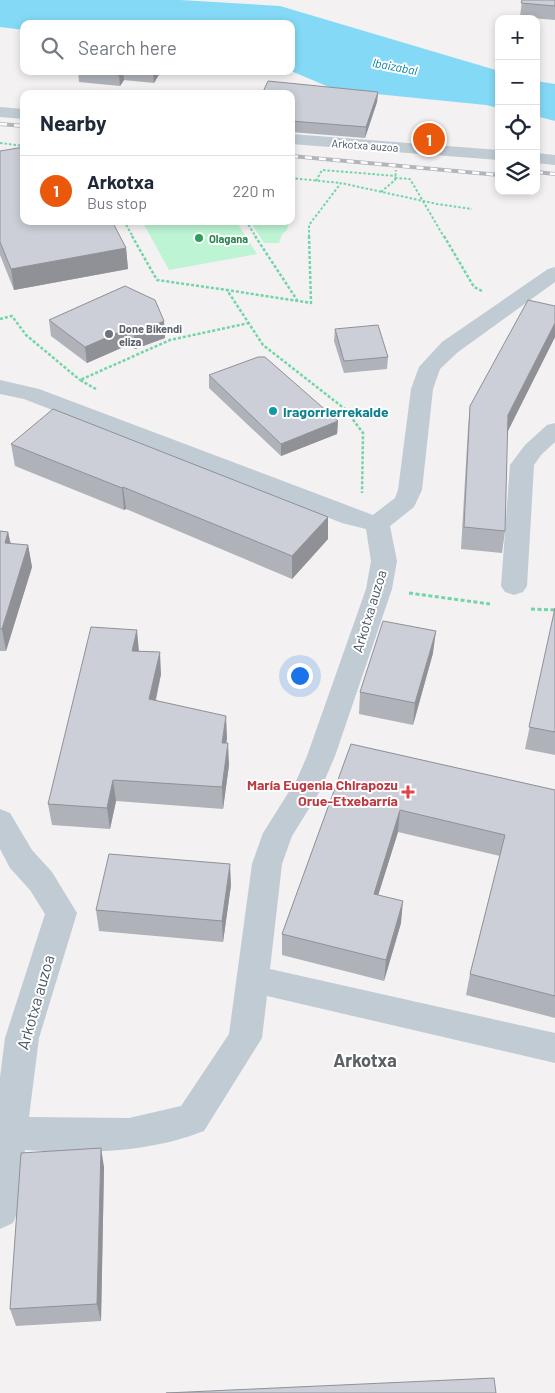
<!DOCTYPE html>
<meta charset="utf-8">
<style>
:root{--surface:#fff;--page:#f6f6f7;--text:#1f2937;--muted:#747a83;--line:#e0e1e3;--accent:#ea580c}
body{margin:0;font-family:Barlow,sans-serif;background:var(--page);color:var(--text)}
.controls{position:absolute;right:15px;top:15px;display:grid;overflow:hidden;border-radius:10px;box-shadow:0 2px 8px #0003}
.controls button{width:45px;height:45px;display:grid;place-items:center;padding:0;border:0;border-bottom:1px solid var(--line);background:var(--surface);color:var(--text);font:25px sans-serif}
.you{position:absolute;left:299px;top:675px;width:18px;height:18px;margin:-12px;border:4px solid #fff;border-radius:50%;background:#1a73e8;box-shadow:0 0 0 8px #1a73e833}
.badge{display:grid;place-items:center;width:32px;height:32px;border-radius:50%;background:var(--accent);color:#fff;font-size:16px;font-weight:700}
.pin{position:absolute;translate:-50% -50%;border:2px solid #fff;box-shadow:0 1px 5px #0006}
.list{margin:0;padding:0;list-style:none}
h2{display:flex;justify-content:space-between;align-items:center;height:65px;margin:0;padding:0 20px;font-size:21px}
h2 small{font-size:16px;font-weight:400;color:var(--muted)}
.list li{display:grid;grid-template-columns:32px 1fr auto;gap:15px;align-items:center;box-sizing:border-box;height:70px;padding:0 20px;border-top:1px solid var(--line)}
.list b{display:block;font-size:19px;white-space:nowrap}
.list p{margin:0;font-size:16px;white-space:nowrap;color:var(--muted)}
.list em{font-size:16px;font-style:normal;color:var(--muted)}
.icon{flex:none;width:28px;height:28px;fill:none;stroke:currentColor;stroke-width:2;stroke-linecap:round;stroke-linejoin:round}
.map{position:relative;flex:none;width:555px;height:1393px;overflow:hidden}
.search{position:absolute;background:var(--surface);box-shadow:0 2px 8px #0003;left:20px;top:20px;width:275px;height:55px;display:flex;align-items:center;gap:12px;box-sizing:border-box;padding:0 18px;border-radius:10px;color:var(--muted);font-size:19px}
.panel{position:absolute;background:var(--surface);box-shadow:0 2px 8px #0003;left:20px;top:90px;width:275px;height:135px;border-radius:10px}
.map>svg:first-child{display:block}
</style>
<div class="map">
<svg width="555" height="1393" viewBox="0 0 555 1393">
<rect width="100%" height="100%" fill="#f3f1f1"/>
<!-- green -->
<path fill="#bcf4d4" d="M 142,221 L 236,221 L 257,254 L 169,270 Z
M 250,221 L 289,221 L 287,230 L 282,234 L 279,243 L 264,243 Z"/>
<!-- water -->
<path fill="#84daf6" d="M 0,0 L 180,0 L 280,6 L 499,71 L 499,108 L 486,105 L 336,90 L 291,71 L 291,24 L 24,24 L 24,30 L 0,27 Z
M 536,81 L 555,84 L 555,121 L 536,116 Z"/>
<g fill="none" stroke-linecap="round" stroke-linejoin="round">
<!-- path-far2 -->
<path stroke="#70d6a7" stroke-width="2" stroke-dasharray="2.5 2" stroke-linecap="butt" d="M 0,143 L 24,146
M 291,178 L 340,183
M 395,178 L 410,179 L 444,237
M 316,181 L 322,170 L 396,176
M 381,192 L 395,180 L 396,170
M 124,221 L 133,237
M 246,221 L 256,237
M 309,237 L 309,225 L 341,183 L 437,204 L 472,209"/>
<!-- path-far1 -->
<path stroke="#70d6a7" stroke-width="2.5" stroke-dasharray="3 2" stroke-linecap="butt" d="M 132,236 L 157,280 L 227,290
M 255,236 L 297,300
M 309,236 L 311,303 L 227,290 L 263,345 L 345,409 L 363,433 L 362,493
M 444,236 L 474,287 L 482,291
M 0,319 L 12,316 L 26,335 L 80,380
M 96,389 L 80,380 L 170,340 L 249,323"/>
<!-- path -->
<path stroke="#70d6a7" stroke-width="3" stroke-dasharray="4 2.5" stroke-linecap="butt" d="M 409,593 L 490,604
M 531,609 L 555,610"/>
<!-- minor -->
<path fill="#c0cbd4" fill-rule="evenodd" d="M 555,267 L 555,282 L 458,352 L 440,369 L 433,389 L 422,490 L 414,507 L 390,526 L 397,561 L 392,589 L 335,756 L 320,791 L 292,836 L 282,864 L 270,969 L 555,1033 L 555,1063 L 267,996 L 262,1038 L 204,1131 C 148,1153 85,1154 25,1150 L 18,1211 L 13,1223 L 0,1229 L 0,1077 L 5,1038 L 45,914 L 30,890 L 10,868 L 0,849 L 0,809 L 10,813 L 32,850 L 52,872 L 77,913 L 39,1038 L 29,1117 L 129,1118 L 181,1106 L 229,1034 L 252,864 L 263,833 L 297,779 L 307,756 L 366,589 L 371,561 L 366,529 L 342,523 L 24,399 L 0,394 L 0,380 L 39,389 L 373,515 L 395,498 L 398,490 L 411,389 L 419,367 L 442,342 L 548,269 Z
M 555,423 L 555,442 L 541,455 L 534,465 L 527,586 L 523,592 L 514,595 L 505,592 L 501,586 L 510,465 L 525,445 L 547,425 Z"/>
<!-- tertiary -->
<path fill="#c0cbd4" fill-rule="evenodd" d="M 0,107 L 24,109 L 24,119 L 0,117 Z
M 291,134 L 499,150 L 499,160 L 291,144 Z
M 536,153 L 555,155 L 555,165 L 536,163 Z"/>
<!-- rail casing -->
<g stroke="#b2b6bc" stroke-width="4">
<path id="rail" d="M 0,124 L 24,126
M 291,156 L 499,175
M 536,172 L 555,174"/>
</g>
<!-- rail -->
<use href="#rail" stroke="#fff" stroke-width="2.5" stroke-dasharray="7" stroke-linecap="butt"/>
</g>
<!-- wall -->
<path fill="#afb2b9" d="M 522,0 L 555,0 L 555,20 L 520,17 Z
M 78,71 L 161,71 L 154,83 L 124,80 L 120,86 L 79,82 Z
M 378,92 L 377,102 L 365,138 L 291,132 L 291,94 Z
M 0,151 L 126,248 L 128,269 L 14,290 L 0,255 Z
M 125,286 L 165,338 L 135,349 L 128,345 L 87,363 L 51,336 L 49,320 Z
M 555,306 L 555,337 L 507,432 L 505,531 L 502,553 L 461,549 L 468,428 L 470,406 Z
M 335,329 L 388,357 L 387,369 L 344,373 L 334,341 Z
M 209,375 L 338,421 L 337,434 L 281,456 L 209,388 Z
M 11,444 L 328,517 L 328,539 L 292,579 L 126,509 L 124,510 L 15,466 Z
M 0,531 L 8,532 L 11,544 L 28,545 L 32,567 L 6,651 L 0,651 Z
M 555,608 L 555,755 L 525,749 Z
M 139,651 L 161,674 L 156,700 L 227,738 L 226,743 L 229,765 L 223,809 L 116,801 L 110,829 L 52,825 L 48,804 Z
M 433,653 L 413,725 L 359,714 L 360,692 Z
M 351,744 L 555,790 L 555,1018 L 466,995 L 470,974 L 500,856 L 398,832 L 378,895 L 401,923 L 384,981 L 282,955 L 282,934 Z
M 231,885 L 223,942 L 99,931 L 96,910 Z
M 104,1167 L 101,1321 L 16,1326 L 10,1309 Z"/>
<!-- shaded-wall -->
<path fill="#8f9196" d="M 122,71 L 123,71 L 124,80 L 120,86 L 119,75 Z
M 154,71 L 161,71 L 154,83 L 153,72 Z
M 378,92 L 377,102 L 365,138 L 366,127 Z
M 126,248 L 128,269 L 14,290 L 11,269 Z
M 164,321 L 165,338 L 135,349 L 134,333 Z
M 555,323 L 555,337 L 505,437 L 508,415 Z
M 126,329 L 128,345 L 87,363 L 85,347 Z
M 338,421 L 337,434 L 281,456 L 281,444 Z
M 123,487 L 126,509 L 124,510 L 122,488 Z
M 328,517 L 328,539 L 292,579 L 292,556 Z
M 8,532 L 12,554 L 5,543 Z
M 28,545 L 32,567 L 6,651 L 2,629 Z
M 137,630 L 139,652 L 132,651 Z
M 436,631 L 433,653 L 413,725 L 415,703 Z
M 160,652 L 161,674 L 151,721 L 149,699 Z
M 226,716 L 227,738 L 223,765 L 222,743 Z
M 228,743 L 229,765 L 223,809 L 222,787 Z
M 113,780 L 116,801 L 110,829 L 107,808 Z
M 400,810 L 398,832 L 372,915 L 374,894 Z
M 230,864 L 231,885 L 223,942 L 222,921 Z
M 403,901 L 401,923 L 384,981 L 386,960 Z
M 101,1148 L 104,1167 L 101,1321 L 97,1304 Z"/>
<!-- building -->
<path fill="#cccfd7" stroke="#8f9196" d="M 522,0 L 555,0 L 555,6 L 521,3 Z
M 78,71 L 122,71 L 119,75 Z
M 268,81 L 378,92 L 366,127 L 291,121 L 291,94 L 262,94 Z
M 24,147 L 24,221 L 112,221 L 126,248 L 11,269 L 0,242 L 0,151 Z
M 125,286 L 155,300 L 164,321 L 134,333 L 126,329 L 85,347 L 49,320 Z
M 528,300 L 555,306 L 555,323 L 508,415 L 505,531 L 464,527 L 470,406 Z
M 378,325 L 388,357 L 344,361 L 335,329 Z
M 258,357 L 265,357 L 338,421 L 281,444 L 209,375 Z
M 53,409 L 328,517 L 292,556 L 123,487 L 122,488 L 11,444 Z
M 0,531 L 8,532 L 5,543 L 28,545 L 2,629 L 0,629 Z
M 555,608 L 555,732 L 529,727 Z
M 383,621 L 436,631 L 415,703 L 360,692 Z
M 91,627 L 137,630 L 132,651 L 160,652 L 149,699 L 226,716 L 222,743 L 228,743 L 222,787 L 113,780 L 107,808 L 48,804 Z
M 351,744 L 555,790 L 555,996 L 470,974 L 505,835 L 400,810 L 374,894 L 403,901 L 386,960 L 282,934 Z
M 109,854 L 230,864 L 222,921 L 96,910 Z
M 101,1148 L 97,1304 L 10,1309 L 21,1153 Z
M 494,1378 L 496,1393 L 166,1393 Z"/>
<!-- markers -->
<circle fill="#2e9e5b" stroke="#fff" stroke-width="2" cx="199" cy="238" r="5"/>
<circle fill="#6b7280" stroke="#fff" stroke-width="2" cx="109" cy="334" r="5"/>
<circle fill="#0f9aa8" stroke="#fff" stroke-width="2" cx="273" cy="411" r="5"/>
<path fill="#e0444e" stroke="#fff" stroke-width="2" d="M405.5 784.5h5v5h5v5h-5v5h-5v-5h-5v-5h5z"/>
<g text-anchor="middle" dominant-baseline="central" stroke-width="4" stroke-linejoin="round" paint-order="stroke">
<!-- far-street labels -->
<g font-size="11" fill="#465361" stroke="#fff">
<text transform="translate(365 145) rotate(4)">Arkotxa auzoa</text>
</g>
<!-- far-leisure labels -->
<g font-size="11" font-weight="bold" fill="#27864d" stroke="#fff" text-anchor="start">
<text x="209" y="238">Olagana</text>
</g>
<!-- far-worship labels -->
<g font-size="11" font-weight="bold" fill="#5b616d" stroke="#fff" text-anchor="start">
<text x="119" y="328">Done Bikendi<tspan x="119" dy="13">eliza</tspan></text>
</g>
<!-- far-water labels -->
<g font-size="12" font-style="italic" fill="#0280a9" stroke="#fff">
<text transform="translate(395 66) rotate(11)">Ibaizabal</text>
</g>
<!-- culture labels -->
<g font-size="14" font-weight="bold" fill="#0d838f" stroke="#fff" text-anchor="start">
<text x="283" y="411">Iragorrierrekalde</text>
</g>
<!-- street labels -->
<g font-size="14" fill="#465361" stroke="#fff">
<text transform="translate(369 611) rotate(-73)">Arkotxa auzoa</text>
</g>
<!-- health labels -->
<g font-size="14" font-weight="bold" fill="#be3a42" stroke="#fff" text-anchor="end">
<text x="398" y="784">María Eugenia Chirapozu<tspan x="398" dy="16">Orue-Etxebarría</tspan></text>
</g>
<!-- near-street labels -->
<g font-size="16" fill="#465361" stroke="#fff">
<text transform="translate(35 1002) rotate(-74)">Arkotxa auzoa</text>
</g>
<!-- near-neighbourhood labels -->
<g font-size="18" font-weight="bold" fill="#5c6167" stroke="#fff">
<text x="365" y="1060">Arkotxa</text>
</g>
</g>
</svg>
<div class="controls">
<button>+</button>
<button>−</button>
<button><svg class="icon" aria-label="locate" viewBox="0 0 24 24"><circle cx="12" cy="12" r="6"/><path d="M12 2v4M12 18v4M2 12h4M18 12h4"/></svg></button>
<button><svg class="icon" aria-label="layers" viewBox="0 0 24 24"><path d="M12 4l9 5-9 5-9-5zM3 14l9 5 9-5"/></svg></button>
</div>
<div class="you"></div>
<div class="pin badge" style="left:429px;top:139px">1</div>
<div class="search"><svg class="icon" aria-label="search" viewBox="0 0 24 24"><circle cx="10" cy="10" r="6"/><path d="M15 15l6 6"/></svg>Search here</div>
<section class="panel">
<h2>Nearby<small></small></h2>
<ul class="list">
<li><span class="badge">1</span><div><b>Arkotxa</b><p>Bus stop</p></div><em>220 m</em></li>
</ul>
</section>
</div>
